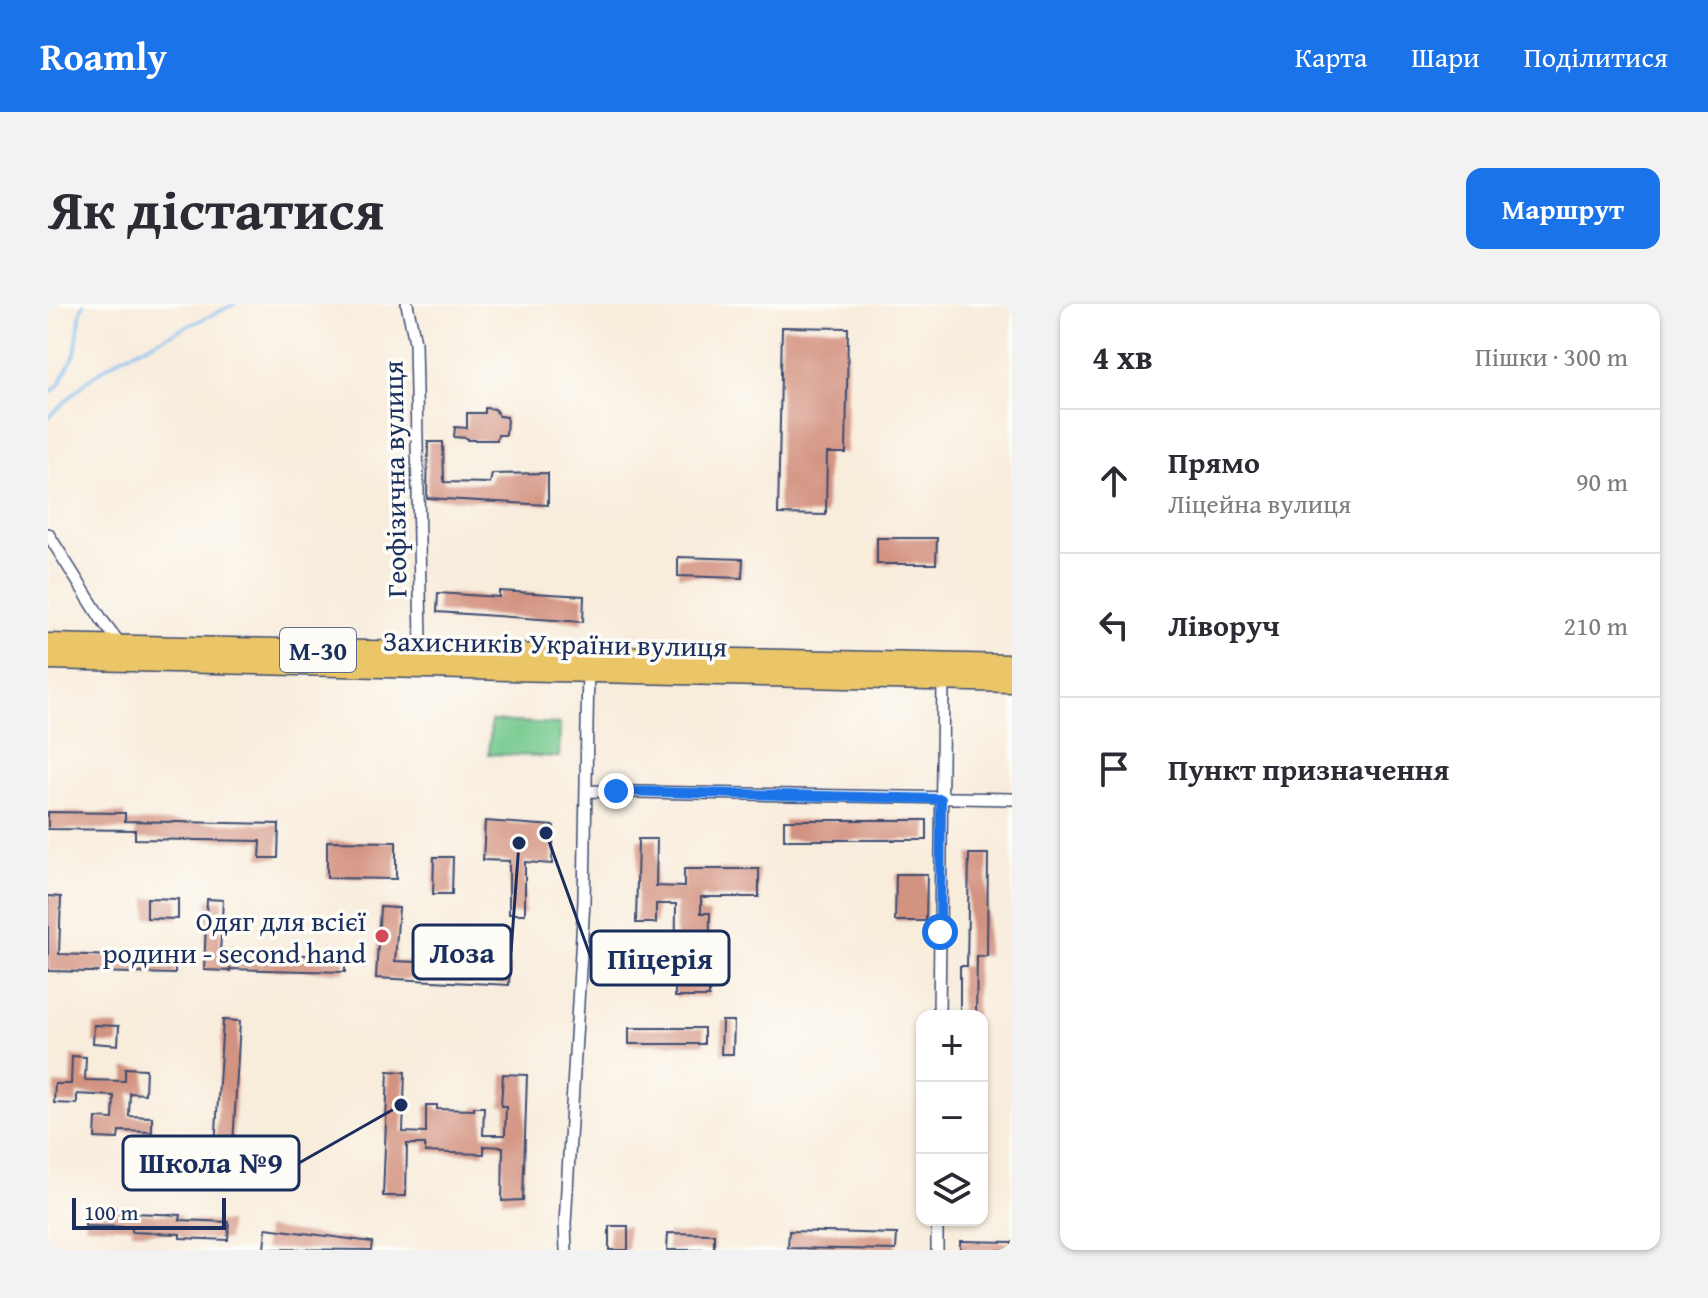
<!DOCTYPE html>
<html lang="uk">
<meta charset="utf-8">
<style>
:root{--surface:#fff;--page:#f2f2f3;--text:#2b2b33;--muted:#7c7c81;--line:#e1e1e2;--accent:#1a73e8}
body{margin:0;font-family:"Gentium Book Plus",serif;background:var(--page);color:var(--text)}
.controls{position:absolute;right:24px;bottom:24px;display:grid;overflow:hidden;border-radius:16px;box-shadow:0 2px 6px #0004}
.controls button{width:72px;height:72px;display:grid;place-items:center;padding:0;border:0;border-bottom:2px solid var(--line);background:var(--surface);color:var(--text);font:40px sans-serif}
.scale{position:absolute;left:24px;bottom:20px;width:154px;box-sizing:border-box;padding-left:8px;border:4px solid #1b2f5e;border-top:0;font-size:22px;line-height:28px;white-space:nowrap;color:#1b2f5e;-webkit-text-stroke:6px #fdfcf7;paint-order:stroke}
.stop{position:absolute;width:24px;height:24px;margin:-18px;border:6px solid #1a73e8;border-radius:50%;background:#fff}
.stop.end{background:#1a73e8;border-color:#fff;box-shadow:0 2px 8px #0008}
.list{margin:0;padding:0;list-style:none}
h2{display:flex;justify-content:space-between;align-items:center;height:104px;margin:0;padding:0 32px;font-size:34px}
h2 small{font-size:26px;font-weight:400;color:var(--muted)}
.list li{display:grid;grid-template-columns:52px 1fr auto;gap:24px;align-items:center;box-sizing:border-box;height:144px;padding:0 32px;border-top:2px solid var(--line)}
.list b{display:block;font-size:30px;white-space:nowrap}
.list p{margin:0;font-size:26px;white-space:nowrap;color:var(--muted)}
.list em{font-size:26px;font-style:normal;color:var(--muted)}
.icon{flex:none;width:44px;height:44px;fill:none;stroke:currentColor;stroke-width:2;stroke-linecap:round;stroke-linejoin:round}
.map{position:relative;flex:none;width:964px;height:946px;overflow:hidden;border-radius:16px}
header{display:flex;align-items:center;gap:48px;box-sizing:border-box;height:112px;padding:0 40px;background:var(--accent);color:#fff}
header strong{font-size:38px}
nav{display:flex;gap:44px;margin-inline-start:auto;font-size:28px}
.intro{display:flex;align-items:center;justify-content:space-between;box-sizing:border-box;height:192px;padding:0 48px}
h1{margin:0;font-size:56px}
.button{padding:20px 36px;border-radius:16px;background:var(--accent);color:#fff;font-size:28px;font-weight:700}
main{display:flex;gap:48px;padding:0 48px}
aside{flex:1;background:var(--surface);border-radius:16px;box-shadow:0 2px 6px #0004}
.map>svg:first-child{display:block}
</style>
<header>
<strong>Roamly</strong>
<nav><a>Карта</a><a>Шари</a><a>Поділитися</a></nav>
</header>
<div class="intro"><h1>Як дістатися</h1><a class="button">Маршрут</a></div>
<main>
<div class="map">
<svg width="964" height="946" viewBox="0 0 964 946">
<rect width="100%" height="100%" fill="#fdfcf7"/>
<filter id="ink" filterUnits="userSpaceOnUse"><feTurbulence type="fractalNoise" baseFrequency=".0125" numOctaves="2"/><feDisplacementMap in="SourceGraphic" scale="16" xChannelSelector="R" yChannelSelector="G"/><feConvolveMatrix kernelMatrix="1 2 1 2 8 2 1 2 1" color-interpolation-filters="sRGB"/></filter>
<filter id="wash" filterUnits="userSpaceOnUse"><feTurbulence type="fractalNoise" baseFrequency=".006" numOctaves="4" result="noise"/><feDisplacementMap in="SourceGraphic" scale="32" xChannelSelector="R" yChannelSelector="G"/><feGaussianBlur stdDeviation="1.8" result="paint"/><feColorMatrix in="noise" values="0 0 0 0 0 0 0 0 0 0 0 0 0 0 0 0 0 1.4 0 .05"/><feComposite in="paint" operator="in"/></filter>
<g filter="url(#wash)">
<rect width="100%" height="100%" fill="#f8ecdb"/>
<!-- green -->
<path fill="#74c98d" stroke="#487c76" stroke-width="2" d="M 443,417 L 512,420 L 511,453 L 441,450 Z"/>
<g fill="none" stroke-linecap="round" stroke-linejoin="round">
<!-- stream -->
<path stroke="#7bbbf0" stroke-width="3" d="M 0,90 L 10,82 L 27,50 L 33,7 L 36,0
M 0,114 L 41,75 L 72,54 L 187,0"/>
</g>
<g id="blocks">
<!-- building -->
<path fill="#d39381" d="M 734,23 L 800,24 L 798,149 L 779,149 L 778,211 L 730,210 Z
M 437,104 L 447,105 L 451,112 L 459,113 L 458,131 L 450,131 L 449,136 L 419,136 L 419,134 L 406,133 L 407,123 L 419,124 L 419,109 L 437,109 Z
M 380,138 L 395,138 L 396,178 L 442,179 L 444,170 L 500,169 L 500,201 L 379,194 Z
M 829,234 L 889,234 L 888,260 L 829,260 Z
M 630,253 L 695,255 L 694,274 L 630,272 Z
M 451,287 L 536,292 L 535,318 L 389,308 L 390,289 L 451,293 Z
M 0,508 L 77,509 L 77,517 L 231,520 L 230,554 L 212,554 L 213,537 L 87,535 L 87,526 L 0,525 Z
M 736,516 L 879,516 L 879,536 L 736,536 Z
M 437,517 L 506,522 L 504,560 L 477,558 L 477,610 L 461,610 L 461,557 L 435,556 Z
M 590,535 L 609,535 L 608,582 L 636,583 L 636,565 L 711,565 L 711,593 L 653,593 L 653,609 L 662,609 L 661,693 L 627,693 L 628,600 L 608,600 L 608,619 L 588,619 Z
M 279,537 L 348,538 L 348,575 L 279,574 Z
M 921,550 L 940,550 L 939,652 L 929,652 L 928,712 L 912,712 L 912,662 L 919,662 Z
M 386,553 L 405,553 L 404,590 L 385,590 Z
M 848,570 L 879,570 L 878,617 L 847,617 Z
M 0,592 L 13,593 L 11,650 L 127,654 L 127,670 L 0,667 Z
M 99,594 L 130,595 L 130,615 L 99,614 Z
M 159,595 L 175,596 L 172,649 L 297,652 L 297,668 L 182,665 L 182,667 L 156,666 Z
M 332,603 L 351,604 L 347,657 L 462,662 L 461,681 L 328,674 Z
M 175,716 L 192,717 L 184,859 L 166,858 Z
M 674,717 L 686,717 L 685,750 L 673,750 Z
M 46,721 L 71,722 L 70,741 L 45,739 Z
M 581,724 L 656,724 L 656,740 L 581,740 Z
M 24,752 L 38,753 L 37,776 L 77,777 L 77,764 L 98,765 L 97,790 L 82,789 L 81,812 L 104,813 L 104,828 L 71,827 L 70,835 L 47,834 L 48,814 L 65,815 L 66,792 L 29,790 L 29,800 L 6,799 L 7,780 L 23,780 Z
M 340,767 L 357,768 L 355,828 L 378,829 L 378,801 L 389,801 L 389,805 L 426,806 L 426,803 L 436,803 L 435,831 L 457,831 L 458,802 L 453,802 L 455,770 L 479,771 L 475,896 L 454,897 L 455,843 L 436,842 L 436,850 L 402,849 L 377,848 L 377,840 L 359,840 L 358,892 L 335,892 Z
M 38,903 L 87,905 L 86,909 L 133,911 L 132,916 L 181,918 L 180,936 L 132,934 L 132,930 L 84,928 L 84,923 L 37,922 Z
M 561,922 L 580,922 L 580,946 L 561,946 Z
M 218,924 L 324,938 L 323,946 L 216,945 Z
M 741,927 L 849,930 L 848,946 L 740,944 Z
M 620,929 L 666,930 L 666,946 L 619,946 Z
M 912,937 L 964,938 L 964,946 L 912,946 Z"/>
</g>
</g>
<g filter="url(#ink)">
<use href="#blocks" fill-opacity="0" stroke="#3c4b71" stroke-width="2"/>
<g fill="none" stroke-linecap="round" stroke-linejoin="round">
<!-- minor casing -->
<g stroke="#3c4b71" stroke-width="14">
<path id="minor" d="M 359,0 L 367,38 L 373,336 L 378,348
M 0,230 L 54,316 L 73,341
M 538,487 L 964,495
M 891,712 L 895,377
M 518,946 L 517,920 L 536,597 L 540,363
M 889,946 L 889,916"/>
</g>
<!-- trunk casing -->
<g stroke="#3c4b71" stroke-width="23">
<path id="trunk" d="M 0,340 L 964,361
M 0,355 L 964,378"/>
</g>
<!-- minor -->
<use href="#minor" stroke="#fff" stroke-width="11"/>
<!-- trunk -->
<use href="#trunk" stroke="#ebc669" stroke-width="20"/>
</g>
</g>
<g fill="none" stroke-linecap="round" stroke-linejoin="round" filter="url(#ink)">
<!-- route -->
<path stroke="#1a73e8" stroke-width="10" d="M 568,487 L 893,495 L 892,628"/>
</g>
<!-- markers -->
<circle fill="#d1495b" stroke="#fdfcf7" stroke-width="3" cx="334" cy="632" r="8"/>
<g text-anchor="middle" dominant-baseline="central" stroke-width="7" stroke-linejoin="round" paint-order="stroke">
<!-- shield labels -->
<rect fill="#fdfcf7" stroke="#5f6c8c" stroke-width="2" x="232" y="324" width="76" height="44" rx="6"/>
<g font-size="26" font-weight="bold" fill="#1b2f5e">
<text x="270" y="346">М-30</text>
</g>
<!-- street labels -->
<g font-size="28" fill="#1b2f5e" stroke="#fdfcf7">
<text transform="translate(346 175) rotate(-91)">Геофізична вулиця</text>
<text transform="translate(507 339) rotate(1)">Захисників України вулиця</text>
</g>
<!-- poi labels -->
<g font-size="28" fill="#1b2f5e" stroke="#fdfcf7" text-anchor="end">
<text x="318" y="616">Одяг для всієї<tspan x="318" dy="32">родини - second hand</tspan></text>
</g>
</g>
<!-- callouts -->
<path fill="none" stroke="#1b2f5e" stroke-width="3" d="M471 539L463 648M498 529L543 654M353 801L251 859"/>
<g fill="#1b2f5e" stroke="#fdfcf7" stroke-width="3">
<circle cx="471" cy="539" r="8"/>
<circle cx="498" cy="529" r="8"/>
<circle cx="353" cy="801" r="8"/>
</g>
<g fill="#fdfcf7" stroke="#1b2f5e" stroke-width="3">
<rect x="365" y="621" width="98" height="54" rx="8"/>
<rect x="543" y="627" width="138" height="54" rx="8"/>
<rect x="75" y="832" width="176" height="54" rx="8"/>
</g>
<g font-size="30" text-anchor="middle" font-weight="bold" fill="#1b2f5e">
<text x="414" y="659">Лоза</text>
<text x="612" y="665">Піцерія</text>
<text x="163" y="869">Школа №9</text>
</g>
</svg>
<div class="controls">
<button>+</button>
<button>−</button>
<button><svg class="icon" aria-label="layers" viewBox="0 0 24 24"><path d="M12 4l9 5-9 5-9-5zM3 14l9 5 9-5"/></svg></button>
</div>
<div class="scale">100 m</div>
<div class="stop" style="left:892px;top:628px"></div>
<div class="stop end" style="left:568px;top:487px"></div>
</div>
<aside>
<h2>4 хв<small>Пішки · 300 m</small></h2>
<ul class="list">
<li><svg class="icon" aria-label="ahead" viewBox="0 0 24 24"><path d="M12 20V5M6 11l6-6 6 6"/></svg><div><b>Прямо</b><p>Ліцейна вулиця</p></div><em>90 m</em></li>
<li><svg class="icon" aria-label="left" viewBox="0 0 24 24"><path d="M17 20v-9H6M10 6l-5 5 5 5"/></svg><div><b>Ліворуч</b></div><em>210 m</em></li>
<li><svg class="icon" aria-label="arrive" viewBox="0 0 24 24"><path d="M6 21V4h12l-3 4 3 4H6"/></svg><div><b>Пункт призначення</b></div></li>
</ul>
</aside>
</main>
